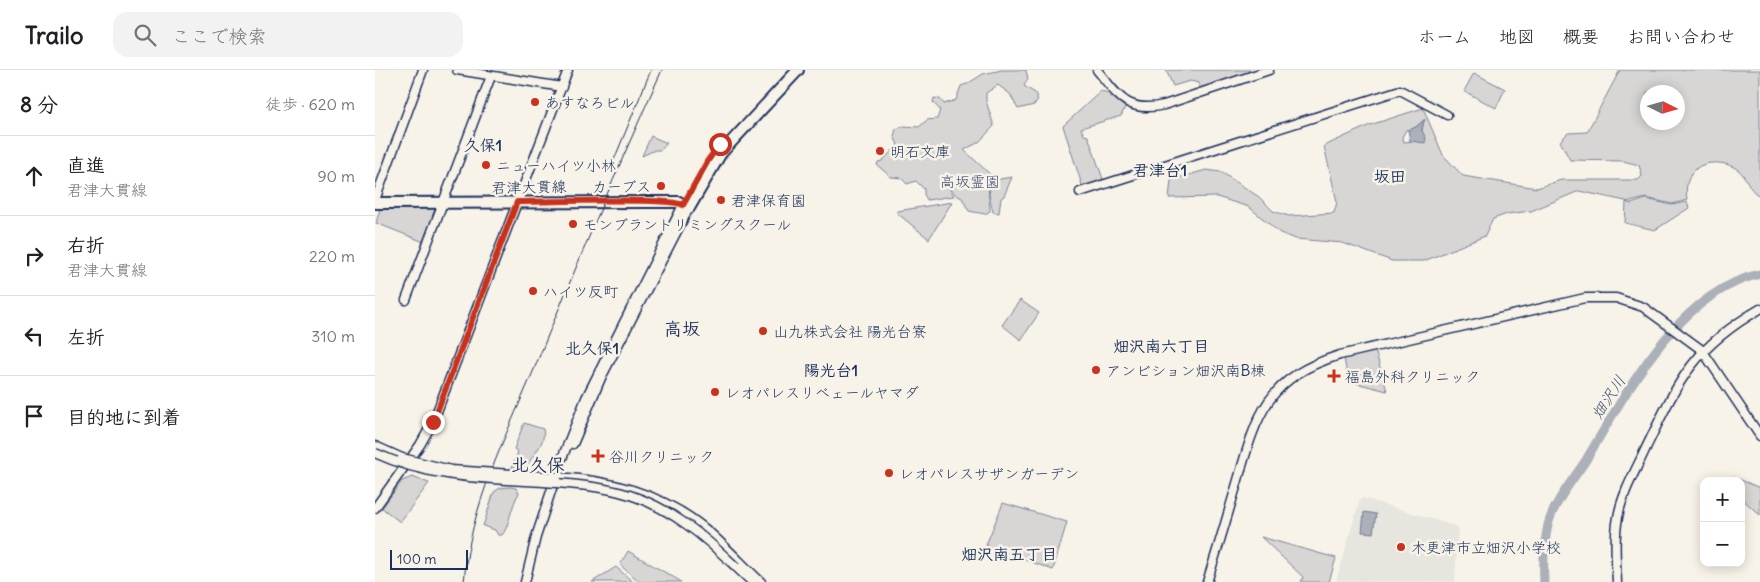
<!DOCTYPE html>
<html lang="ja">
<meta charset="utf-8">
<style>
:root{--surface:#fff;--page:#f2f2f2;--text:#202124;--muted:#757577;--line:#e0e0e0}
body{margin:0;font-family:Delius,"Klee One",sans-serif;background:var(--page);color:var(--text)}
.controls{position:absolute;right:15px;bottom:15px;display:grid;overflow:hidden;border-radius:10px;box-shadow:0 2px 12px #0003}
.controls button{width:45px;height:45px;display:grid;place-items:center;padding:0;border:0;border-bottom:1px solid var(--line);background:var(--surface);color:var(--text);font:25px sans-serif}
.compass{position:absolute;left:1265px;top:15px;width:45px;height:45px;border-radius:50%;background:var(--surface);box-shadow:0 2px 12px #0003;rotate:95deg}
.scale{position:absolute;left:15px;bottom:12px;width:78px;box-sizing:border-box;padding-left:5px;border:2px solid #1b2f5e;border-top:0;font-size:14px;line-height:18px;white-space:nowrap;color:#1b2f5e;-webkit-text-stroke:4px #f7f3e8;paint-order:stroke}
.stop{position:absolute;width:15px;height:15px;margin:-11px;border:4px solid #c8321e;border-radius:50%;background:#fff}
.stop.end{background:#c8321e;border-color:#fff;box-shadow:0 1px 5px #0008}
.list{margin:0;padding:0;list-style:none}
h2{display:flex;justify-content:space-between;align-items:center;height:65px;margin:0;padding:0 20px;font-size:21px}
h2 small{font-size:16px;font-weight:400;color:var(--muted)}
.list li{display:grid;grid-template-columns:32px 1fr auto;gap:15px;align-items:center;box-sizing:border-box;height:80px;padding:0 20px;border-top:1px solid var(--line)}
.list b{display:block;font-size:19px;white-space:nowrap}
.list p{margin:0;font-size:16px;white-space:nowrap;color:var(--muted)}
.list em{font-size:16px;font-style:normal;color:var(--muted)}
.icon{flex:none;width:28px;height:28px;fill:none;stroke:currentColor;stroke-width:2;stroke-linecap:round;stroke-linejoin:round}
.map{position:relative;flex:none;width:1385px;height:512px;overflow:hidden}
header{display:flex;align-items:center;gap:30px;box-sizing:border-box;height:70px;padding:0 25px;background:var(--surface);border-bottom:1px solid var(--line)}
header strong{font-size:24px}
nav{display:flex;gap:28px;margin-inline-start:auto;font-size:18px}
.search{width:350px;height:45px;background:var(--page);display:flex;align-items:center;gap:12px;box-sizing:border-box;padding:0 18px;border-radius:15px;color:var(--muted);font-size:19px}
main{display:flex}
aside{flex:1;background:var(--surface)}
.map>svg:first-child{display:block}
</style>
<header>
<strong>Trailo</strong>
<div class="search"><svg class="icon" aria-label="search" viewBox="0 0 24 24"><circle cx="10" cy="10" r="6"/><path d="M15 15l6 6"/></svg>ここで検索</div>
<nav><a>ホーム</a><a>地図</a><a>概要</a><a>お問い合わせ</a></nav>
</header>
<main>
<aside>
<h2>8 分<small>徒歩 · 620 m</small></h2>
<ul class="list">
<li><svg class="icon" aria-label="ahead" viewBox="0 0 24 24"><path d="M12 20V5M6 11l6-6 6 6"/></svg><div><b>直進</b><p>君津大貫線</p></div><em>90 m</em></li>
<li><svg class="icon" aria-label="right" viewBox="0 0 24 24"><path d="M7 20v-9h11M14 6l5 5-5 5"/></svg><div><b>右折</b><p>君津大貫線</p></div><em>220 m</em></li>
<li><svg class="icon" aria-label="left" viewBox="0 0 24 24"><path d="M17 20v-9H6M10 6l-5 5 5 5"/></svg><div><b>左折</b></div><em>310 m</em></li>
<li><svg class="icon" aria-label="arrive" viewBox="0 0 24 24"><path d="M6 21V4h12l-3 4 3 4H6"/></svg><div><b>目的地に到着</b></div></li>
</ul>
</aside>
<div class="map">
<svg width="1385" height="512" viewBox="0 0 1385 512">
<rect width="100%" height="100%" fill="#f7f3e8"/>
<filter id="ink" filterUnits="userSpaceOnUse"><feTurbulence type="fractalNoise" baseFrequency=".02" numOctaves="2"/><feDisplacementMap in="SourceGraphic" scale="10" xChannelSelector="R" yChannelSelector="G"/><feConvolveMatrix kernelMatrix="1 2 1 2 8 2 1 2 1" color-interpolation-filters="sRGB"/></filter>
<g filter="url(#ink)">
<!-- built -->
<path fill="#e6e5de" d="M 988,428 L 1083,457 L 1080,512 L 961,512 L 985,429 Z"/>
<!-- green -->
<path fill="#d7d6d4" stroke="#798299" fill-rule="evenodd" d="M 627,0 L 651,0 L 653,9 L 649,16 L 660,23 L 663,30 L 659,35 L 643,39 L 635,24 L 623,15 L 611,23 L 611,31 L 619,56 L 604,72 L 589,80 L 618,107 C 610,120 615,127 615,141 L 610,144 L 594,141 L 587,128 L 581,125 L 572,115 L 579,126 L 552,130 L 549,124 L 549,119 L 541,111 L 532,114 L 526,108 L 516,107 L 502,95 L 503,92 L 507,91 L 523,75 L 519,66 L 521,59 L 529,56 L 544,57 L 552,50 L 562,49 L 565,40 L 558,32 L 559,28 L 565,29 L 569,34 L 581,30 L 586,16 L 592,14 L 608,4 Z
M 791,0 L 884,0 L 824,18 L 824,13 L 815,11 L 798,16 Z
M 1245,0 L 1385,0 L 1385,126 C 1375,121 1374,113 1368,105 C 1359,92 1334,89 1322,98 C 1312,106 1310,118 1312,130 L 1297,134 L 1271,128 L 1255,132 L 1204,121 L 1156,141 L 1132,144 L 1118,149 L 1110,166 L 1049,191 L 1017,191 L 968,173 L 921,169 L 905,163 L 874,137 L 842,127 L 794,128 L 796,110 L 831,100 L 846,102 L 884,127 L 898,141 L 914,146 L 959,143 L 962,132 L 949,76 L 995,55 L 1048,38 L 1068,85 L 1088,106 L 1162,118 L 1186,110 L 1263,110 L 1267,106 L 1264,95 L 1248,91 L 1195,90 L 1185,71 L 1193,63 L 1212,62 ZM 1272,22 L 1302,22 L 1302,52 L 1272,52 ZM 1049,50 L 1047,63 L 1039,71 L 1029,72 L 1027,67 L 1031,60 L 1038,59 Z
M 1099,3 L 1130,19 L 1121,38 L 1089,21 Z
M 726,21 L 730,22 L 750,37 L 746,46 L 706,58 L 709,65 L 713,66 L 728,109 L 708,118 L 688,56 Z
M 276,66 L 292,73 L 286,80 L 280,80 L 267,86 Z
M 637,107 L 629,126 L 626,128 L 624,143 L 618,142 L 614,124 L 616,114 L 625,109 Z
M 1271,129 L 1297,135 L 1312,132 L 1314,138 L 1280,160 L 1250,153 L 1251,132 L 1256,134 Z
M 577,132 L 554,169 L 522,143 L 522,141 Z
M 58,137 L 60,141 L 49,172 L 1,153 L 5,139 Z
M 645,230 L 664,243 L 646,270 L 627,255 Z
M 1000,280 L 1012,321 L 973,311 L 969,288 Z
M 149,353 L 168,359 C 172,373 156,386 151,398 L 137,397 L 143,382 L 139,379 Z
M 37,407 L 54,413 L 25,452 L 7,438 L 27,411 Z
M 1359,407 L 1385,418 L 1385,445 L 1366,428 L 1366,411 L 1359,411 Z
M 135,417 L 141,418 L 144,423 C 136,435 134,458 127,465 L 123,465 L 120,460 L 108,456 L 119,422 L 125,418 Z
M 628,433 L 692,452 L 678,500 L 611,475 Z
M 886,467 L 961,488 L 954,512 L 926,512 L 928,507 Z
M 253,481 L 305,511 L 306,512 L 265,512 L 245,495 Z
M 241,497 L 258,512 L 217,512 Z"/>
<!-- water -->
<path fill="#acb0b9" stroke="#727c95" d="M 1050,49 L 1046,59 L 1051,68 L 1050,73 L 1035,71 L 1033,60 L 1041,57 Z
M 989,442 L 1001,444 L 998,463 L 987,462 Z"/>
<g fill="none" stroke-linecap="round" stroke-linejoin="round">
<!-- river -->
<path stroke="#acb0b9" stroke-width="9" d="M 1169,512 C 1168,493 1169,474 1173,455 C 1179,432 1198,410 1211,390 C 1251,323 1303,222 1385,204"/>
<!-- minor casing -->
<g stroke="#1b2f5e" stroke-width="11">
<path id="minor" d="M 82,0 L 187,17
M 722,0 C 742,24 751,44 789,35 L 894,0
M 705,122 L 1025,20 L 1072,45
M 0,130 L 48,0
M 31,230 L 116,6
M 198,374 L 226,308 L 314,138
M 0,376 L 27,388
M 182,407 C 238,410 291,425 334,462 C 352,478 369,496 386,512
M 0,438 L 45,375 L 58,352 L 193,0
M 361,497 L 377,512
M 150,512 L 161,467 L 186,391 L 211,328 L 308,135
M 832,512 C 843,478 853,444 863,410 C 882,343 893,307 965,285 L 1210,228 L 1241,228 L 1268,237 L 1327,280 L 1385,366
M 1242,512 C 1241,491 1239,469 1243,447 C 1247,424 1260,402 1270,380 C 1303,312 1316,279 1385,239"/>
</g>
<!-- major casing -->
<g stroke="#1b2f5e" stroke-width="14">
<path id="major" d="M 0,133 L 271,132 L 304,132 L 314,138 L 346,83 L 423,0"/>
</g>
<!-- minor -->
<use href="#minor" stroke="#f7f3e8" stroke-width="8"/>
<!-- major -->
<use href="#major" stroke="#f7f3e8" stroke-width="10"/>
<!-- rail -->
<path stroke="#1b2f5e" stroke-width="1" d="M 234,102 L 276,0
M 89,512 C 95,436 131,366 160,297 C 201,197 242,98 287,0"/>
<!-- minor-bridge casing -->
<g stroke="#1b2f5e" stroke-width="11" stroke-linecap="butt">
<path id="minor-bridge" d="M 0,383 C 54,408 110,409 168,412 C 197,414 226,416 255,425 C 297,439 329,466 361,497
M 27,388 L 76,400 L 182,407"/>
</g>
<!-- minor-bridge -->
<use href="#minor-bridge" stroke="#f7f3e8" stroke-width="8"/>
</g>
</g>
<g fill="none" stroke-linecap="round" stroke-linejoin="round" filter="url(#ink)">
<!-- route -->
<path stroke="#c8321e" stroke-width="6" d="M 58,352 L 142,132 C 167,132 294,127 308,135 L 333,90 L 345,74"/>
</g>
<!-- markers -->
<g fill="#c8321e" stroke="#f7f3e8" stroke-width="2">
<circle cx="160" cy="32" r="5"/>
<circle cx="505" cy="81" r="5"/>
<circle cx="111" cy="95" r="5"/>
<circle cx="286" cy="116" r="5"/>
<circle cx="346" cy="130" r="5"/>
<circle cx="198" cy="154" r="5"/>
<circle cx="158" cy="221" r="5"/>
<circle cx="388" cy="261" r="5"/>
<circle cx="721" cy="300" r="5"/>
<path d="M956.5 298.5h5v5h5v5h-5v5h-5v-5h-5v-5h5z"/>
<circle cx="340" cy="322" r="5"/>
<path d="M220.5 378.5h5v5h5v5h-5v5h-5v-5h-5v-5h5z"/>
<circle cx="514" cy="403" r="5"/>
<circle cx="1026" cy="477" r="5"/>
</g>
<g text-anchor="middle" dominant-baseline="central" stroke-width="5" stroke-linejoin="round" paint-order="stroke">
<!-- poi labels -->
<g font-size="15" fill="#1b2f5e" stroke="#f7f3e8" text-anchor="start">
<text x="170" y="32">あすなろビル</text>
<text x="515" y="81">明石文庫</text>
<text x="121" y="95">ニューハイツ小林</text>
<text x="276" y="116" text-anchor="end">カーブス</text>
<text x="356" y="130">君津保育園</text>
<text x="208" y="154">モンブラントリミングスクール</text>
<text x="168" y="221">ハイツ反町</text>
<text x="398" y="261">山九株式会社 陽光台寮</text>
<text x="731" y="300">アンビション畑沢南B棟</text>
<text x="970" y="306">福島外科クリニック</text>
<text x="350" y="322">レオパレスリベェールヤマダ</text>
<text x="234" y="386">谷川クリニック</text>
<text x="524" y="403">レオパレスサザンガーデン</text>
<text x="1036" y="477">木更津市立畑沢小学校</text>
</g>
<!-- park labels -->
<g font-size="15" fill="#415076" stroke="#f7f3e8">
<text x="595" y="111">高坂霊園</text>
</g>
<!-- street labels -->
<g font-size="15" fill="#1b2f5e" stroke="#f7f3e8">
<text transform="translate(154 117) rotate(-1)">君津大貫線</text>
</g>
<!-- neighbourhood labels -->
<g font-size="16" font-weight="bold" fill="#1b2f5e" stroke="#f7f3e8">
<text x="108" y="75">久保1</text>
<text x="785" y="100">君津台1</text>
<text x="1015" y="106">坂田</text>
<text x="786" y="276">畑沢南六丁目</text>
<text x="217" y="278">北久保1</text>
<text x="456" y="300">陽光台1</text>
<text x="634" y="484">畑沢南五丁目</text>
</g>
<!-- water labels -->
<g font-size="16" font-style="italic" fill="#465679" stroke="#f7f3e8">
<text transform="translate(1233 327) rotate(-57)">畑沢川</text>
</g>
<!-- quarter labels -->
<g font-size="18" font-weight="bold" fill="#1b2f5e" stroke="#f7f3e8">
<text x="307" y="258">高坂</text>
<text x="163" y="394">北久保</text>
</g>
</g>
</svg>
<div class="controls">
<button>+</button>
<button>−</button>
</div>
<svg class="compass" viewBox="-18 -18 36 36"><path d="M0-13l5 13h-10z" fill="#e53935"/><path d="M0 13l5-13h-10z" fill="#757577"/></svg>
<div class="scale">100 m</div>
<div class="stop" style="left:345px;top:74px"></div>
<div class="stop end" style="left:58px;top:352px"></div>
</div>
</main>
